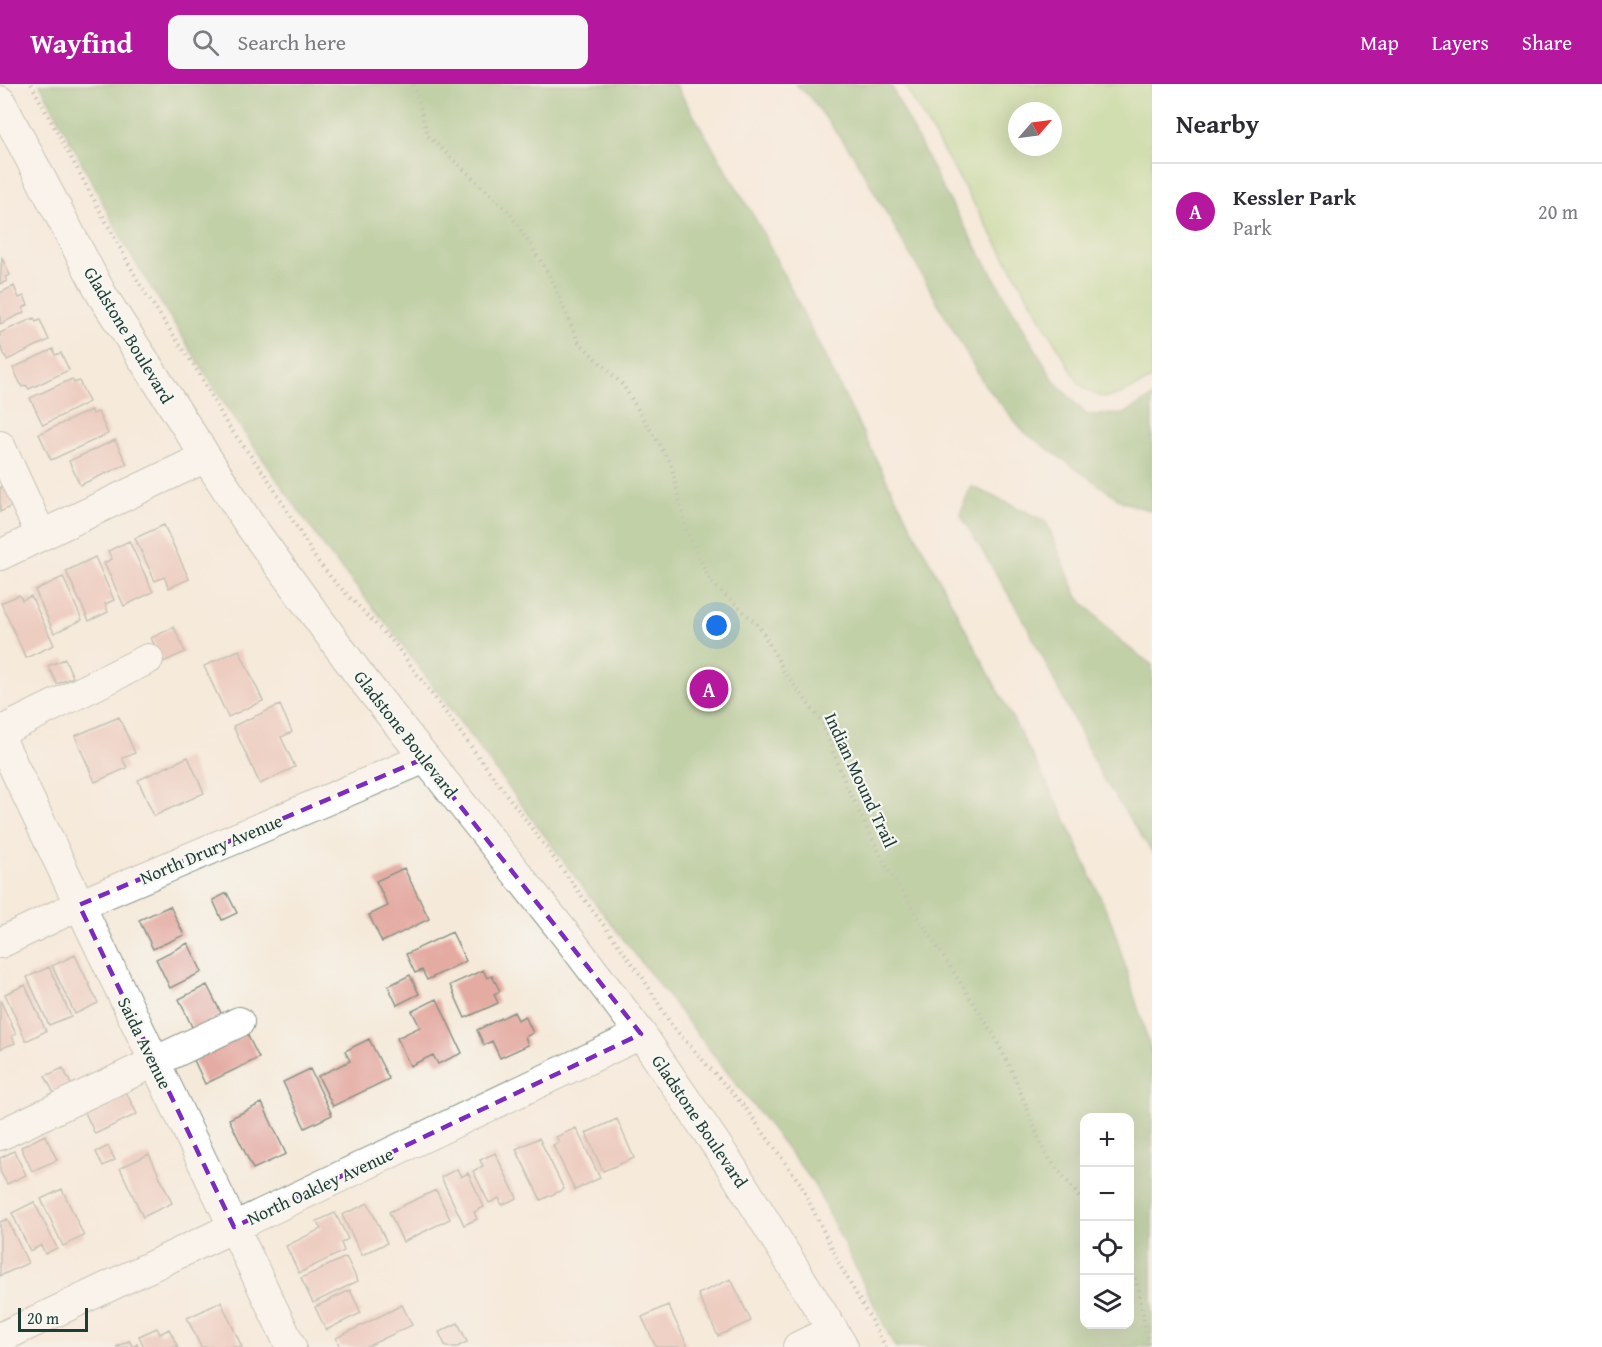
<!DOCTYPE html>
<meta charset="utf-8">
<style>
:root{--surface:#fff;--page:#f7f7f7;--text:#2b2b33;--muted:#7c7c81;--line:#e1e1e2;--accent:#b5179e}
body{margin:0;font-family:"Gentium Book Plus",serif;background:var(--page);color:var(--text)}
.controls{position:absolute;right:18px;bottom:18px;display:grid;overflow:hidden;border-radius:12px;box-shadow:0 6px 24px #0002}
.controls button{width:54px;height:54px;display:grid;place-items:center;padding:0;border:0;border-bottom:2px solid var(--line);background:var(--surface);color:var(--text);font:30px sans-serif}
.compass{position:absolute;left:1008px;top:18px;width:54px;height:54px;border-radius:50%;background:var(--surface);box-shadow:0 6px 24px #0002;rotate:62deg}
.scale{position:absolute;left:18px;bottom:15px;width:70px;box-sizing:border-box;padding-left:6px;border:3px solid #1f3d34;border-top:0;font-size:16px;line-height:21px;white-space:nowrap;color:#1f3d34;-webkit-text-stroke:4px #f6f6f2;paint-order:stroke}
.you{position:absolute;left:717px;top:542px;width:21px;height:21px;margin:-15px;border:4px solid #fff;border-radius:50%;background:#1a73e8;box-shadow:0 0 0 9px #1a73e833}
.badge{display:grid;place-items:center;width:39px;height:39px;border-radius:50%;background:var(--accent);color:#fff;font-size:20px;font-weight:700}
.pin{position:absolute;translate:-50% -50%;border:3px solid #fff;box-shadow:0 2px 6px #0006}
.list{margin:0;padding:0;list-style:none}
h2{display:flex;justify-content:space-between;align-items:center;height:78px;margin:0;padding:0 24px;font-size:26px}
h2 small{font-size:20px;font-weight:400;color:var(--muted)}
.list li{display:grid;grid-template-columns:39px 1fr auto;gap:18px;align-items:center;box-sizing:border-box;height:96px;padding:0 24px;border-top:2px solid var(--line)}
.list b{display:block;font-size:22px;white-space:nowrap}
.list p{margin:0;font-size:20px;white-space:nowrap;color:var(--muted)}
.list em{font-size:20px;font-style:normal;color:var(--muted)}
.icon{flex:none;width:33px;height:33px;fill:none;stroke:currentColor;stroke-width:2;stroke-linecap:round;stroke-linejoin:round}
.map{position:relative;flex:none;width:1152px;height:1263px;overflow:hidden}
header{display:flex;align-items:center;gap:36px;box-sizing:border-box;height:84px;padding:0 30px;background:var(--accent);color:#fff}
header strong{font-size:28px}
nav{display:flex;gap:33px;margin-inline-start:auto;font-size:21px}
.search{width:420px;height:54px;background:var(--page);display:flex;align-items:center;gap:15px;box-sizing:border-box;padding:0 21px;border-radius:12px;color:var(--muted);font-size:22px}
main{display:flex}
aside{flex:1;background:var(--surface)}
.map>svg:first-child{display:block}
</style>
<header>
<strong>Wayfind</strong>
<div class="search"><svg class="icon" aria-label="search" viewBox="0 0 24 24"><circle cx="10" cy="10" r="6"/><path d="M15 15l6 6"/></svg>Search here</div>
<nav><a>Map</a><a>Layers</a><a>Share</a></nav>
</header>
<main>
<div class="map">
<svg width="1152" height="1263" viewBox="0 0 1152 1263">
<rect width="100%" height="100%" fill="#f6f6f2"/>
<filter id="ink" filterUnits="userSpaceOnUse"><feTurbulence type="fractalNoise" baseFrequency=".0167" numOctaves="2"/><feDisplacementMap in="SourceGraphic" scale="12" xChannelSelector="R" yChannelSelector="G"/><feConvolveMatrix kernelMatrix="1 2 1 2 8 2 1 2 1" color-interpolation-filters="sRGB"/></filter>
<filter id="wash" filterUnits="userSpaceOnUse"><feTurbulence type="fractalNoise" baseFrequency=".008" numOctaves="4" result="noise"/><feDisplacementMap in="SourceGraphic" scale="24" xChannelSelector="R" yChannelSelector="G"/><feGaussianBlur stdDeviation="1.35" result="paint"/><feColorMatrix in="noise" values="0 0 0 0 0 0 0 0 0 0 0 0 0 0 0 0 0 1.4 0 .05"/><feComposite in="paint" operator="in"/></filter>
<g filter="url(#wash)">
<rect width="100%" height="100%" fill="#f5eada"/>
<!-- green -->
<path fill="#a5d07c" stroke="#628658" stroke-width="1.5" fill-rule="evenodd" d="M 904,0 L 1152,0 L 1152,295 C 1121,309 1105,326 1078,298 ZM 1017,27 L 1053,27 L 1053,63 L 1017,63 Z"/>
<!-- forest -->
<path fill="#84b26c" stroke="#527850" stroke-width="1.5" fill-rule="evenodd" d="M 40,0 L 675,0 L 759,141 L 881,385 L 1064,732 L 1112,839 L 1152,970 L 1152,1263 L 895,1263 L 813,1098 L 588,810 L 389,543 L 327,467 L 229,327 L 129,168 ZM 1084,1034 L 1130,1034 L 1130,1240 L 1084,1240 Z
M 795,0 L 890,0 L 944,107 L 1054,297 L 1087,331 L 1124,330 L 1152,313 L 1152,427 L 1123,418 L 1024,348 L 984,300 L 852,69 L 809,12 Z
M 971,402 L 1046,437 L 1077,512 L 1121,558 L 1152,581 L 1152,768 L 1102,693 L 1025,538 L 960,430 Z"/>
<g id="blocks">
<!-- building -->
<path fill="#e4aba3" d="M 2,174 L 10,191 L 5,193 L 7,197 L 0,200 Z
M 14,202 L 19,214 L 24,212 L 28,221 L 23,224 L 25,228 L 0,240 L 0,209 Z
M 34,234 L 36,238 L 40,236 L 49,256 L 7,276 L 0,261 L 0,249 Z
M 53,265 L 55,271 L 61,269 L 69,286 L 29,305 L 26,301 L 22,303 L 13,284 Z
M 72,295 L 74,299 L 79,297 L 89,318 L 43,341 L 30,314 Z
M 91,326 L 93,330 L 98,328 L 108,350 L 51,376 L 39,350 Z
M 115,356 L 127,380 L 80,401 L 69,377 Z
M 5,401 L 14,421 L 0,428 L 0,404 Z
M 164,441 L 189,495 L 169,504 L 164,493 L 155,497 L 135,454 Z
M 129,457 L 153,508 L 124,522 L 104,479 L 112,475 L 108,467 Z
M 95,473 L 114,516 L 105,520 L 108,528 L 89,537 L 66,487 Z
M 63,493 L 82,536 L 54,549 L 35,506 Z
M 19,511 L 22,516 L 31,512 L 54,561 L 26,574 L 1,519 Z
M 174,543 L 185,568 L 163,578 L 151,554 Z
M 239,566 L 263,617 L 228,633 L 204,582 Z
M 65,575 L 73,593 L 57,600 L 48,582 Z
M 280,621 L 292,648 L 281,653 L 295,683 L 260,700 L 233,642 Z
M 119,633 L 135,669 L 122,674 L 127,684 L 95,698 L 75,652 Z
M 188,673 L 204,709 L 154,732 L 138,696 Z
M 404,784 L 429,835 L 382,858 L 369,831 L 388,822 L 376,797 Z
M 227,809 L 237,829 L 222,836 L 213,816 Z
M 170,822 L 184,851 L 153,865 L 139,836 Z
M 452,848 L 466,877 L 427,896 L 422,886 L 415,889 L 406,870 Z
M 188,859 L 202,888 L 170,904 L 156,875 Z
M 75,871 L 98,919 L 75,930 L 52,882 Z
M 49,883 L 71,932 L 49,941 L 27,893 Z
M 483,886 L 487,894 L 492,892 L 500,907 L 494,910 L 498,919 L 465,934 L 450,901 Z
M 410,891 L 419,910 L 397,921 L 388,902 Z
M 25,901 L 46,947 L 26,957 L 5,910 Z
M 207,901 L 222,931 L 193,945 L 179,915 Z
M 437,915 L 462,969 L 438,980 L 433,971 L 410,982 L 397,954 L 420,943 L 412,927 Z
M 0,916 L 16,950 L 12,952 L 15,959 L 0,965 Z
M 514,928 L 518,936 L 525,932 L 533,949 L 525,953 L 528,961 L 500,974 L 492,957 L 484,961 L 477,946 Z
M 247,950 L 259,974 L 205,1000 L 194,976 Z
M 369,955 L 389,995 L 333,1022 L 318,992 L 350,977 L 345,967 Z
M 63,984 L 73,1004 L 56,1013 L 45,992 Z
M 310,985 L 332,1031 L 305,1044 L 283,998 Z
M 124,1004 L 137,1030 L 95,1050 L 83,1024 Z
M 262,1019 L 286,1070 L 253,1085 L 229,1035 Z
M 617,1035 L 634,1074 L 603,1087 L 586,1049 Z
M 576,1044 L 600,1094 L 575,1106 L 553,1061 L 559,1058 L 556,1053 Z
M 45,1051 L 57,1076 L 32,1087 L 21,1063 Z
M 539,1054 L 564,1105 L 541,1116 L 516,1065 Z
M 108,1062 L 115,1076 L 103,1082 L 96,1068 Z
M 14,1067 L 26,1091 L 7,1100 L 0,1087 L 0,1074 Z
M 495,1069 L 517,1114 L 502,1121 L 499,1114 L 489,1119 L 473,1087 L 483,1082 L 480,1076 Z
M 149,1070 L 172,1119 L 143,1133 L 120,1084 Z
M 457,1085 L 461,1093 L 468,1089 L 484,1123 L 474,1128 L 477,1135 L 464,1141 L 441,1093 Z
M 62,1105 L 84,1152 L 63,1162 L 41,1115 Z
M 436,1106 L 450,1135 L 403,1158 L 389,1128 Z
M 34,1118 L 57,1164 L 45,1170 L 41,1161 L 30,1167 L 12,1129 Z
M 368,1119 L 387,1159 L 362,1171 L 342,1131 Z
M 335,1129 L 348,1155 L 341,1159 L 344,1167 L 299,1189 L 286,1162 L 321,1145 L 317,1137 Z
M 7,1135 L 28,1179 L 0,1192 L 0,1138 Z
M 346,1173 L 358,1197 L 313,1219 L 301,1194 Z
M 731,1195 L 751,1237 L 718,1252 L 698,1210 Z
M 350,1206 L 361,1229 L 326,1246 L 315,1223 Z
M 221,1218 L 242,1263 L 201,1263 L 187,1234 Z
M 402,1221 L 412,1241 L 366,1263 L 340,1263 L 336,1254 Z
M 668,1221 L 688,1263 L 656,1263 L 642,1233 Z
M 458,1239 L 467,1258 L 457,1263 L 446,1263 L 439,1248 Z
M 157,1244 L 160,1250 L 169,1245 L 178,1263 L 144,1263 L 139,1252 Z
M 129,1257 L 133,1263 L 137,1260 L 138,1263 L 116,1263 Z"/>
</g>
</g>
<g filter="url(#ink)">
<use href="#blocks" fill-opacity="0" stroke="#8a9487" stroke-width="1.5"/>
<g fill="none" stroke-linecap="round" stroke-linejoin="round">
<!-- minor casing -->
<g stroke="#8a9487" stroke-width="32">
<path id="minor" d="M 0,17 L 102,211 L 249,440 L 360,592 L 569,855 L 641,950 L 730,1081 L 843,1263
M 0,362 L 41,451
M 0,471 L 204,374
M 0,648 L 148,575
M 0,654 L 291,1263
M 0,859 L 79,821 L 423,675
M 0,1051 L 239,938
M 0,1254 L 641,950
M 798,1263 L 833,1246"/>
</g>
<!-- path -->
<path stroke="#8a9487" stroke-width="4" stroke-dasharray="1.5 4.5" stroke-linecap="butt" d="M 31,0 L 142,204 L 199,289 L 225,337 L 268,395 L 316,475 L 333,496 L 394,559 L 643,894 L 672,942 L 744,1022 L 800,1099 L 841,1183 L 886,1263
M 414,0 L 428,52 L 509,128 L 550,192 L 578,257 L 623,301 L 671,380 L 686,446 L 711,498 L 760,543 L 785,589 L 822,638 L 846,701 L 888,786 L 994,951 L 1015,994 L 1044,1068 L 1084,1119
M 1130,1183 L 1138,1202 L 1149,1263"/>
<!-- minor -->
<use href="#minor" stroke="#fff" stroke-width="30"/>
</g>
</g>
<!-- marked area -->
<path d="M0 0H1152V1263H0ZM 423,675 L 641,950 L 234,1143 L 79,821 Z" fill="#f5eada" fill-opacity=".55" fill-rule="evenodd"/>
<path fill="none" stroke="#7b2cbf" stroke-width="4.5" stroke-dasharray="12 8" stroke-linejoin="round" d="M 423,675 L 641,950 L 234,1143 L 79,821 Z"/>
<g text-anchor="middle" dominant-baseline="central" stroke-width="4.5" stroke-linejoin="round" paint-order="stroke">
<!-- street labels -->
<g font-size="18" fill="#1f3d34" stroke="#f6f6f2">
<text transform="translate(129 251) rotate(59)">Gladstone Boulevard</text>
<text transform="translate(406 650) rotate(52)">Gladstone Boulevard</text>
<text transform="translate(861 696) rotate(65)">Indian Mound Trail</text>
<text transform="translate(211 765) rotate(-23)">North Drury Avenue</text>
<text transform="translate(145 959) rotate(64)">Saida Avenue</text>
<text transform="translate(700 1037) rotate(56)">Gladstone Boulevard</text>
<text transform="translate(320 1102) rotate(-25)">North Oakley Avenue</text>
</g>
</g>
</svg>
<div class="controls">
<button>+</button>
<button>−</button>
<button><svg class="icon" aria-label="locate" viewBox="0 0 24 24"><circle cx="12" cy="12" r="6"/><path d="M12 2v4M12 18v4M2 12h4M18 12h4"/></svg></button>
<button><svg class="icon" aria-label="layers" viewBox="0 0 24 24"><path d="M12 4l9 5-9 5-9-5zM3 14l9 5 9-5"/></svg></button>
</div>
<svg class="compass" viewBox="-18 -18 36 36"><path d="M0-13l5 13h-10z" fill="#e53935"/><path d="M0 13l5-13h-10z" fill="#7c7c81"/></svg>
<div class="scale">20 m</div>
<div class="you"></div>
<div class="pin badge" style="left:709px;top:605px">A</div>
</div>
<aside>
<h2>Nearby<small></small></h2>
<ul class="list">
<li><span class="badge">A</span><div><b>Kessler Park</b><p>Park</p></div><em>20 m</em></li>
</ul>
</aside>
</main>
